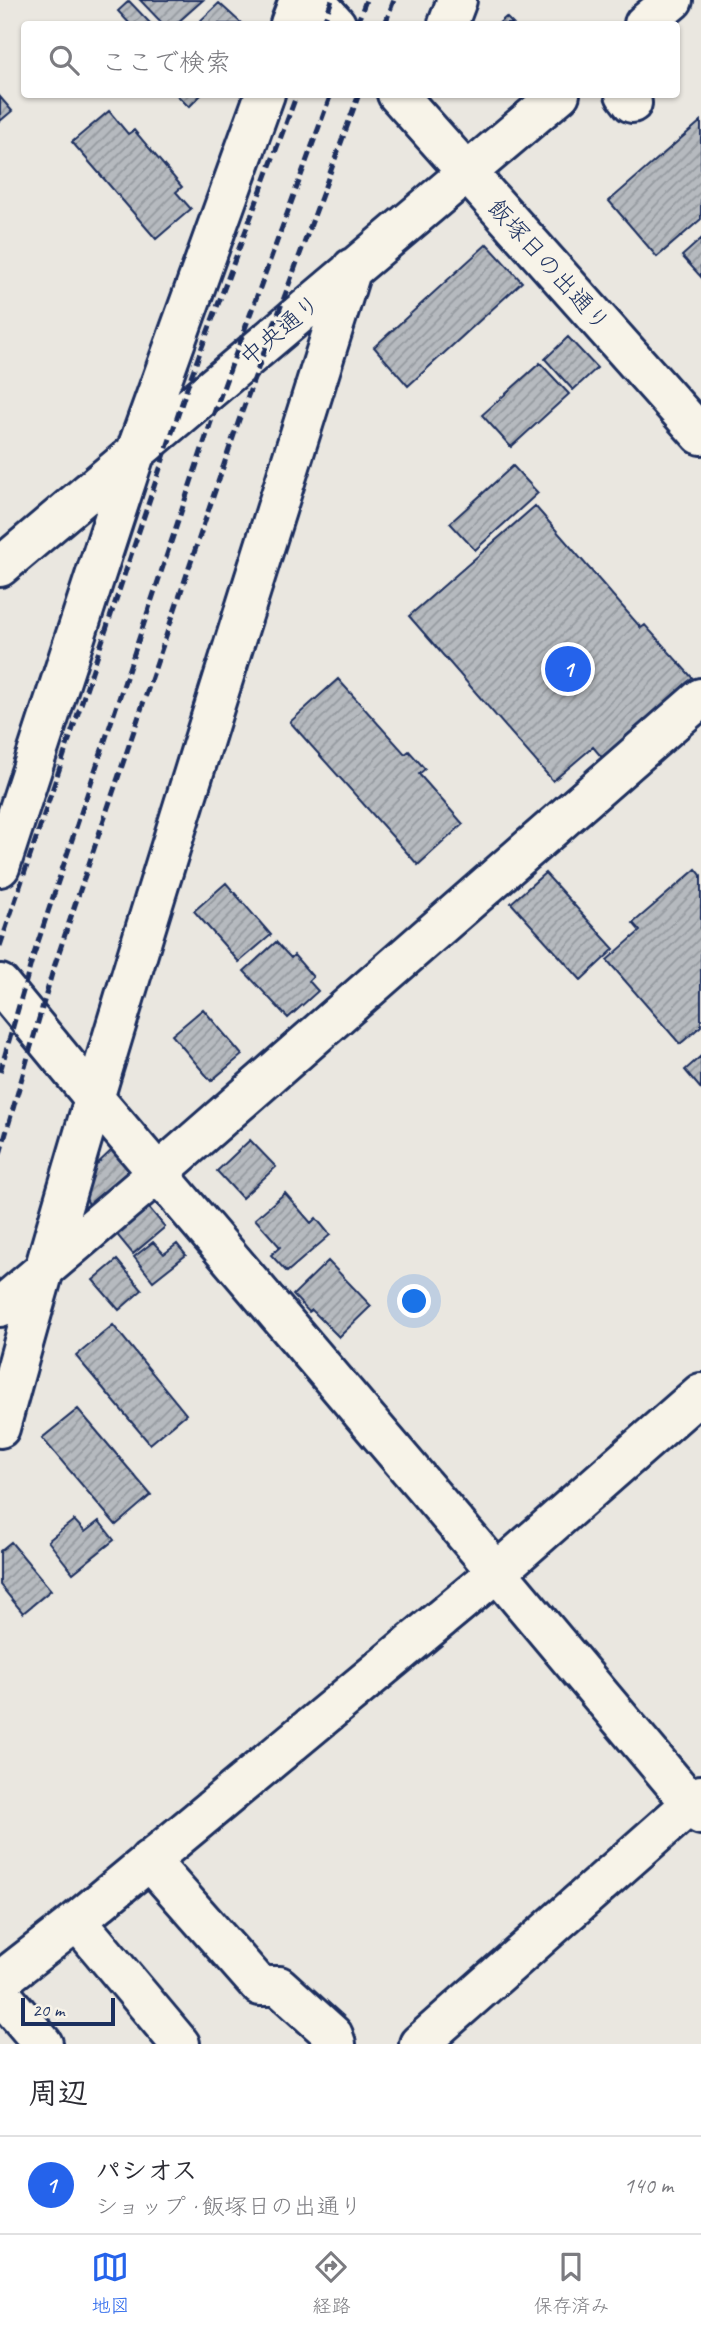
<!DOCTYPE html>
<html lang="ja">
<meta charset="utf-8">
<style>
:root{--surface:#fff;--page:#f7f7f7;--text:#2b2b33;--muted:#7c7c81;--line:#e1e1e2;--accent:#2563eb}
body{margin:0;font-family:Caveat,"Klee One",sans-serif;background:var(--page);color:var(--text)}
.scale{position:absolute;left:21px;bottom:18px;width:94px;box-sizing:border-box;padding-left:7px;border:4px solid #1b2f5e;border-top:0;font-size:19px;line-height:24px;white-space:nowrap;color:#1b2f5e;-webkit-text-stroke:5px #f7f3e8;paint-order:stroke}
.you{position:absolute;left:415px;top:1302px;width:24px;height:24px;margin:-18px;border:5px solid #fff;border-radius:50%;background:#1a73e8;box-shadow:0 0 0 10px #1a73e833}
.badge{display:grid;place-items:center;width:46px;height:46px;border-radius:50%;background:var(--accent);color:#fff;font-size:23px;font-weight:700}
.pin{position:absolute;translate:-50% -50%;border:4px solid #fff;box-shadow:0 2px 7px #0006}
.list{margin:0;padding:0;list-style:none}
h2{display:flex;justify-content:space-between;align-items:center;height:91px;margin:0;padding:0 28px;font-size:30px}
h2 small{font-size:23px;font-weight:400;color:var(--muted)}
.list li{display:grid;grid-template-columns:46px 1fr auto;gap:21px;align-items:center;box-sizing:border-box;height:98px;padding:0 28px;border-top:2px solid var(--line)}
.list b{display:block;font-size:26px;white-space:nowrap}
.list p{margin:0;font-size:23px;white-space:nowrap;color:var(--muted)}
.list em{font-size:23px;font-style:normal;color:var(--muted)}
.icon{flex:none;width:38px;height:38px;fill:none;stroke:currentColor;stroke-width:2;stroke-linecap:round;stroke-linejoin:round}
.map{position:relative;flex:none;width:701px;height:2044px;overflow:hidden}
.search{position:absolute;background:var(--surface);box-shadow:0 2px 5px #0004;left:21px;right:21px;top:21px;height:77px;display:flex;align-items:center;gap:18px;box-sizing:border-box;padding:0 24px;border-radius:7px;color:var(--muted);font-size:26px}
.sheet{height:189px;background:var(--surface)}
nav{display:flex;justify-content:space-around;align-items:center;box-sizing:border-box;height:98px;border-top:2px solid var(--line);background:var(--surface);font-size:19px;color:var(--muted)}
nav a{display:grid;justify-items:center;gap:4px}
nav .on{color:var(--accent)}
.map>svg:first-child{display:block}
</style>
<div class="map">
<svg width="701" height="2044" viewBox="0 0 701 2044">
<defs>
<pattern id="building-hatch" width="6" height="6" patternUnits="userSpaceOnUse" patternTransform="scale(1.75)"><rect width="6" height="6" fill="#b6babf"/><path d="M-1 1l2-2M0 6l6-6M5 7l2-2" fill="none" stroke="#93989e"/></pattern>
</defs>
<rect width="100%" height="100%" fill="#eae7e0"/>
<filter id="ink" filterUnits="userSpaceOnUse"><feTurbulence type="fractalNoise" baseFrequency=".0143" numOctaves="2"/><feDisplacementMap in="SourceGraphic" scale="14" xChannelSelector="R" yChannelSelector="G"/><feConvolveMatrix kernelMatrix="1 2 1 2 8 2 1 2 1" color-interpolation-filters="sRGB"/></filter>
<g filter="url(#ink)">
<!-- building -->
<path fill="url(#building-hatch)" stroke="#1b2f5e" stroke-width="2" d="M 140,0 L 203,0 L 176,24 L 163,24 Z
M 129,1 L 151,24 L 130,24 L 118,11 Z
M 219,3 L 242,24 L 197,24 Z
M 506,17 L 513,24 L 498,24 Z
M 176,94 L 202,94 L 189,107 Z
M 0,97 L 12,111 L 0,121 Z
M 109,111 L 128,134 L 134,130 L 182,187 L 176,192 L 191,209 L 156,239 L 72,142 Z
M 701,121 L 701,219 L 657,257 L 609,201 Z
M 701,239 L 701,277 L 682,256 Z
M 487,244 L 522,282 L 408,386 L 374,347 Z
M 568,337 L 597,368 L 573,390 L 545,359 Z
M 540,363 L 569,394 L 511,447 L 482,415 Z
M 513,466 L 538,493 L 475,550 L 450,523 Z
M 535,506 L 641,628 L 645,625 L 696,682 L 605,761 L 593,747 L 553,781 L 409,616 Z
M 338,679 L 405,754 L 409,751 L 425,769 L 419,774 L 463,824 L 418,865 L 290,722 Z
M 696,869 L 701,875 L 701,1026 L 680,1044 L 607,960 L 640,931 L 633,923 Z
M 545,873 L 614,949 L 581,980 L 511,903 Z
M 226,883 L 271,935 L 239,962 L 194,911 Z
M 276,942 L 291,958 L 294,955 L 313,977 L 309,981 L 318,991 L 288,1018 L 244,971 Z
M 203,1009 L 242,1055 L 211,1081 L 172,1035 Z
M 701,1056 L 701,1089 L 685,1070 Z
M 250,1140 L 276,1167 L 242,1198 L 217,1171 Z
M 113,1149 L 131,1169 L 89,1205 L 83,1191 L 97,1164 Z
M 285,1193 L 311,1223 L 316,1218 L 330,1235 L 287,1272 L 271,1255 L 280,1247 L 255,1219 Z
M 146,1204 L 165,1227 L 133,1254 L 114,1231 Z
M 153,1242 L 164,1254 L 177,1244 L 186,1255 L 153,1281 L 134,1257 Z
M 117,1260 L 142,1290 L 119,1310 L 93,1280 Z
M 328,1261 L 371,1306 L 339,1337 L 312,1310 L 309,1312 L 293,1295 Z
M 113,1325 L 186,1414 L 150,1444 L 76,1356 Z
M 78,1409 L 151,1495 L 116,1525 L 42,1438 Z
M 74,1520 L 85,1532 L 99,1521 L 114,1540 L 73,1573 L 48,1541 Z
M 11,1542 L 51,1590 L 23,1613 L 0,1585 L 0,1551 Z"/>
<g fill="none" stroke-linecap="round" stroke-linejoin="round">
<!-- minor casing -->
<g stroke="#1b2f5e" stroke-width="44">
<path id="minor" d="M 314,0 L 336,24
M 290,24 L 299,0
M 448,24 L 457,0
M 644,24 L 673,0
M 397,94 L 701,435
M 625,94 L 632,103
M 0,567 L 560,94
M 0,867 L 135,454 L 265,94
M 0,984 L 94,1098 L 497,1572 L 701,1815
M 0,1307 L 158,1173 L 701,698
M 0,1428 C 106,1038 232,654 352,268
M 149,1860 L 260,1986 L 279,1986 L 333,2035 L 336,2044
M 77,1921 L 180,2044
M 0,1981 L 77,1921 L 497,1572 L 701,1393
M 0,1993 L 43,2044
M 419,2044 L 701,1795"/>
</g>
<!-- minor -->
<use href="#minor" stroke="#f7f3e8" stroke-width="38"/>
<!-- rail -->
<path stroke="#1b2f5e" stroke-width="5" stroke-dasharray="10 5" stroke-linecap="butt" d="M 323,24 L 332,0
M 357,24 L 366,0
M 385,24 L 394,0
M 0,946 L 190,379 L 297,94
M 0,1072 L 32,960 L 214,413 L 331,94
M 0,1154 L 53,970 L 239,420 L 359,94"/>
</g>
</g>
<g text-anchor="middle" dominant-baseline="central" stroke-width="5" stroke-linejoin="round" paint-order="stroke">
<!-- street labels -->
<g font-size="24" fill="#1b2f5e" stroke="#f7f3e8">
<text transform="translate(549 265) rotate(48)">飯塚日の出通り</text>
<text transform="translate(280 330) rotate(-40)">中央通り</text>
</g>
</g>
</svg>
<div class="scale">20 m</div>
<div class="you"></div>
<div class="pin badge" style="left:568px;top:669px">1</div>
<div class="search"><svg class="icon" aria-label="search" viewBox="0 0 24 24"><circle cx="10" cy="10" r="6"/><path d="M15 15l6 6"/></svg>ここで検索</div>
</div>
<section class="sheet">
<h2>周辺<small></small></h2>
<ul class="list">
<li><span class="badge">1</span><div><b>パシオス</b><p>ショップ · 飯塚日の出通り</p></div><em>140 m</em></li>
</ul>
</section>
<nav>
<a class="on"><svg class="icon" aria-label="map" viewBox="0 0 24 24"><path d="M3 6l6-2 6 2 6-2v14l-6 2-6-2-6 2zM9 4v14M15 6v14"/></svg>地図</a>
<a><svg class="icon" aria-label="directions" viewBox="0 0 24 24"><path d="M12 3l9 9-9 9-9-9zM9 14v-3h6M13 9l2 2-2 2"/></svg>経路</a>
<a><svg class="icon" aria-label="saved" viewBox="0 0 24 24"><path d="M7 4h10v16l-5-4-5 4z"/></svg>保存済み</a>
</nav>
